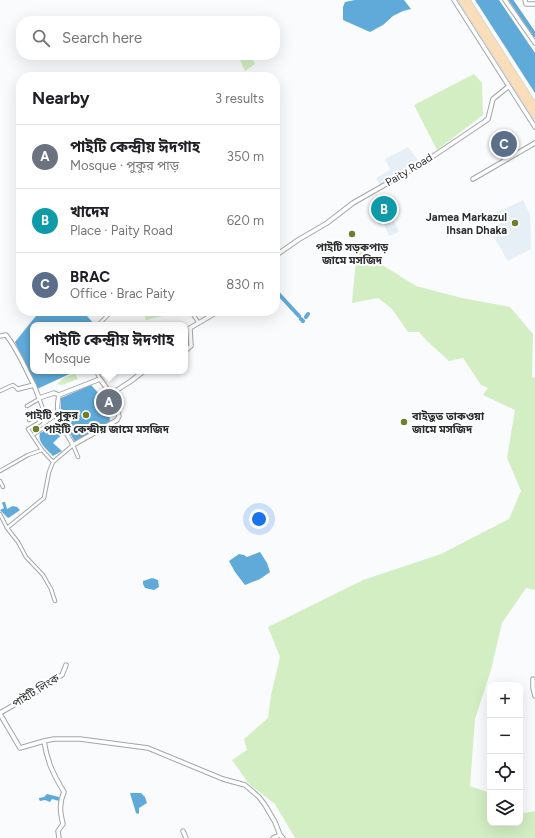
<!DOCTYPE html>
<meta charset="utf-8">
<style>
:root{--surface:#fff;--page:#f6f6f6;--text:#202124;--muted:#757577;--line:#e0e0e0;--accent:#0b8043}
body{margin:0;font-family:Figtree,"Noto Sans Bengali",sans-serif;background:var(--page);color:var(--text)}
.controls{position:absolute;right:12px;bottom:12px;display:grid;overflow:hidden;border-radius:8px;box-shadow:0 4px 16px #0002}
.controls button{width:36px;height:36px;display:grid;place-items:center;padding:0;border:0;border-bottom:1px solid var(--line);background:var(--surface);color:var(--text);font:20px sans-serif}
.you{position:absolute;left:259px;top:519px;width:14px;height:14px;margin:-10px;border:3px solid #fff;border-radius:50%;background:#1a73e8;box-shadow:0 0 0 6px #1a73e833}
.badge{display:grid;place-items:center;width:26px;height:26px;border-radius:50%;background:var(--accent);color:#fff;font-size:13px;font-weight:700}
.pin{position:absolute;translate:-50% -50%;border:2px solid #fff;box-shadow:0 1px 4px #0006}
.popup{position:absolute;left:30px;top:322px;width:158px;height:52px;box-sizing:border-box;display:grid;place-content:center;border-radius:8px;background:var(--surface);filter:drop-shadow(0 1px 3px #0005);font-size:13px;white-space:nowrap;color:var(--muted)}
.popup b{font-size:15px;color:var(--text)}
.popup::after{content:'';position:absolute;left:50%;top:100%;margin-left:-8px;border:8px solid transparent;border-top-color:var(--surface)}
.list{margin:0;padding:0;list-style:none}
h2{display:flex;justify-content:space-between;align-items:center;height:52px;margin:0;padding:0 16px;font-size:17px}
h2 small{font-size:13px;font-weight:400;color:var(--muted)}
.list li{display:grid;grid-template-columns:26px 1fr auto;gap:12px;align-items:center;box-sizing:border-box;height:64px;padding:0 16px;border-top:1px solid var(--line)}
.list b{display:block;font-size:15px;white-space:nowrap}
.list p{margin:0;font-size:13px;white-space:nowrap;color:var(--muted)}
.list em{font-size:13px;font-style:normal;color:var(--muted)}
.icon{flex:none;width:22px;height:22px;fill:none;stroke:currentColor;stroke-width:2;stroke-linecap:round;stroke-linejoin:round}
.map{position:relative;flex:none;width:535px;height:838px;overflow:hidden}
.search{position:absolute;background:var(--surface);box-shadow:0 4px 16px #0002;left:16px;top:16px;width:264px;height:44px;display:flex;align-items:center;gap:10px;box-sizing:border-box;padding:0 14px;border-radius:16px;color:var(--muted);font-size:15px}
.panel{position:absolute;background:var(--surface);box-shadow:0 4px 16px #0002;left:16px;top:72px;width:264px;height:244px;border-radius:16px}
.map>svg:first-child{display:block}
</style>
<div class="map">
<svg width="535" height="838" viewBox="0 0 535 838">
<rect width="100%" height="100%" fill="#f9fbfd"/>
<!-- built -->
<path fill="#e6eff6" d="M 408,147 L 420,163 L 380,186 L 376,178 L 390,170 L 385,159 Z
M 523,200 L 530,214 L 531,249 L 508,261 L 493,236 L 502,232 L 496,213 Z
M 392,216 L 399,232 L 389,236 L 382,219 Z"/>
<!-- green -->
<path fill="#d3eec3" d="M 242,55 L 250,55 L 255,64 L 245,71 L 239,58 Z
M 474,74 L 482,83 L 483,115 L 437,150 L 414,105 Z
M 357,249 L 416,286 L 462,298 L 510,307 L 533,334 L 532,378 L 535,377 L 535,590 L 526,588 L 502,623 L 491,670 L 475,719 L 470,786 L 490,793 L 490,823 L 520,823 L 520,814 L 535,811 L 535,838 L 295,838 L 275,804 L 249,784 L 232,760 L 247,750 L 244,739 L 268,718 L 271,695 L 280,657 L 268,627 L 363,580 L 441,554 L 509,519 L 521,491 L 507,458 L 515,410 L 483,395 L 488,388 L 481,385 L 463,358 L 449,361 L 427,341 L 419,332 L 408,332 L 392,309 L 378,298 L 352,303 Z
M 143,311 L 184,311 L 146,320 Z
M 75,374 L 78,379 L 62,385 L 57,384 L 65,377 Z"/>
<!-- water -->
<path fill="#5faad8" d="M 355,0 L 404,0 L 411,9 L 403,11 L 393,16 L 383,25 L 370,32 L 343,20 L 343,7 L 345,2 Z
M 475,0 L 499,0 L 535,53 L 535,93 Z
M 40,311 L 93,311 L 87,316 L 95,325 L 33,325 L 33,371 L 76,371 L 37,389 L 15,342 Z
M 91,385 C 102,397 110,405 110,422 L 75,442 L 61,417 L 61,398 Z
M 51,428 L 54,433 L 64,428 L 66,433 L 59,437 L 53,443 L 62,451 L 53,456 C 47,449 37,443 40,433 Z
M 3,502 L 5,502 L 7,509 L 13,506 L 17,507 L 20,510 L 10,517 L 8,518 L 0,510 L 4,508 L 2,503 Z
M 260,552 L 267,563 L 270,572 L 260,579 L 245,585 L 235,572 L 229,561 L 239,554 L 244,555 L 247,557 Z
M 152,578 L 158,580 L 159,587 L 154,590 L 145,588 L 143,584 L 143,581 Z
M 130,793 L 141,793 L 145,797 L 147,803 L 139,808 L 139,813 L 138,814 L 136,813 Z
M 47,794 L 59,797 L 59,801 L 52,799 L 50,802 L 45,800 L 40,801 L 39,799 L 39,798 L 44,797 Z"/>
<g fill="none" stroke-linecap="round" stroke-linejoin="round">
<!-- canal -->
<path stroke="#5faad8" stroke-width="4" d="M 511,0 L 535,35
M 275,290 L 299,316
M 306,317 L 308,314
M 301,319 L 303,321"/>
<!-- pedestrian casing -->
<g stroke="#a3a6a7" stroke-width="4.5">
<path id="pedestrian" d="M 191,311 L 198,322
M 98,325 L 112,311
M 96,371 L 100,379
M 0,391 L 13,385 L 18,389
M 27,406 L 39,399
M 36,416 L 40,422 L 28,429 L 42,450 L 53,462 L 73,445 L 78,457
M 29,420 L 44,412 L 39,398
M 33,435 L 58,418
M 53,462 L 49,472 L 44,498 L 7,528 L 18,542 L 26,557 L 43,575 L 51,589 L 55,601
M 0,471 L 28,455 L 42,450
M 0,481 L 3,487
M 0,514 L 7,528"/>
</g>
<!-- minor casing -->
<g stroke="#a3a6a7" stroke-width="5.5">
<path id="minor" d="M 454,0 L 535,127
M 505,0 L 535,43
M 525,0 L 526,4 L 535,4
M 473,179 L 535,143
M 275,256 L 298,240 L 327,223 L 353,203 L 423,163 L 484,122 L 488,119 L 493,99 L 509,86
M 0,336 L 6,335 C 18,350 25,368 34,385
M 185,351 L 191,346 L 190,328 L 219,311
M 100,379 L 111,394 L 119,416 L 117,420 L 73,445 C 63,426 54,417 59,395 Z
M 18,389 L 34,385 L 39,398 L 54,393 L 59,395
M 111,394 L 131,381 L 144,371
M 533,679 L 533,688 L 535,696
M 0,713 L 38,691 L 49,682 L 62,675 L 66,665
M 0,714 L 20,748 L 44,741 L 54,739 L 80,739 L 148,748 L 223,779 L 245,785 L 259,797 L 265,805 L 275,822 L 280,835 L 283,838
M 44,741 C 47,761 53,774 64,792 C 59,803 60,812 63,824 L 58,831 L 59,838
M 183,831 L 186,838
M 273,838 L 280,835"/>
</g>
<!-- primary casing -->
<g stroke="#d5d5d5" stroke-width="7">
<path id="primary" d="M 461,0 L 535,116
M 467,0 L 535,107"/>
</g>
<!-- pedestrian -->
<use href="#pedestrian" stroke="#fff" stroke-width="2.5"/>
<!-- minor -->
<use href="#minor" stroke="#fff" stroke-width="3.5"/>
<!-- primary -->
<use href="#primary" stroke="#f9deb9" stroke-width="5"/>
</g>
<!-- markers -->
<g fill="#707e2b" stroke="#fff" stroke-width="1.5">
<circle cx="515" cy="223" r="4"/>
<circle cx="352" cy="234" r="4"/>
<circle cx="86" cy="415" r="4"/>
<circle cx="404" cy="422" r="4"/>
<circle cx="36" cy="429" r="4"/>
</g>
<g text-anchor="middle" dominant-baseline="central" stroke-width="4" stroke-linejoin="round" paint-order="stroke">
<!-- street labels -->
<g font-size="11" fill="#2d2e2f" stroke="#fff">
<text transform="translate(409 170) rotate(-31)">Paity Road</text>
<text transform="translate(36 691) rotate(-32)">পাইটি লিংক</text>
</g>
<!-- poi labels -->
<g font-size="11" font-weight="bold" fill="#2d2e2f" stroke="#fff" text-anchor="end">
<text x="507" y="217">Jamea Markazul<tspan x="507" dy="13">Ihsan Dhaka</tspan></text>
<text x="352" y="247" text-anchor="middle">পাইটি সড়কপাড়<tspan x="352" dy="13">জামে মসজিদ</tspan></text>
<text x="78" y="415">পাইটি পুকুর</text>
<text x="412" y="416" text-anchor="start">বাইতুত তাকওয়া<tspan x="412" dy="13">জামে মসজিদ</tspan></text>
<text x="44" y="429" text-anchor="start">পাইটি কেন্দ্রীয় জামে মসজিদ</text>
</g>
</g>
</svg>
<div class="controls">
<button>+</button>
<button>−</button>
<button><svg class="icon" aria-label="locate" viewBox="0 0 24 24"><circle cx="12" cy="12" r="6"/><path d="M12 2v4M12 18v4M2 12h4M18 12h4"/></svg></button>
<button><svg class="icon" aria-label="layers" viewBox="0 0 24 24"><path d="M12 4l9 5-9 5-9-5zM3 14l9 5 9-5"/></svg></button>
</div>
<div class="you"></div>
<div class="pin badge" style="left:109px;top:402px;background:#6b7280">A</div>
<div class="popup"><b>পাইটি কেন্দ্রীয় ঈদগাহ</b>Mosque</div>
<div class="pin badge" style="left:384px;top:209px;background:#0f9aa8">B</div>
<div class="pin badge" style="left:504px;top:144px;background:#5c6f8a">C</div>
<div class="search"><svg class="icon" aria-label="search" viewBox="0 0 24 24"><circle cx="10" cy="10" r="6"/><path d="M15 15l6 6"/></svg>Search here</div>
<section class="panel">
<h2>Nearby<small>3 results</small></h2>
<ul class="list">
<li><span class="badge" style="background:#6b7280">A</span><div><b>পাইটি কেন্দ্রীয় ঈদগাহ</b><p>Mosque · পুকুর পাড়</p></div><em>350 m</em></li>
<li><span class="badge" style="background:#0f9aa8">B</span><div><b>খাদেম</b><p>Place · Paity Road</p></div><em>620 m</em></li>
<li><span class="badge" style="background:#5c6f8a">C</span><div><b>BRAC</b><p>Office · Brac Paity</p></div><em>830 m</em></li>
</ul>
</section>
</div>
